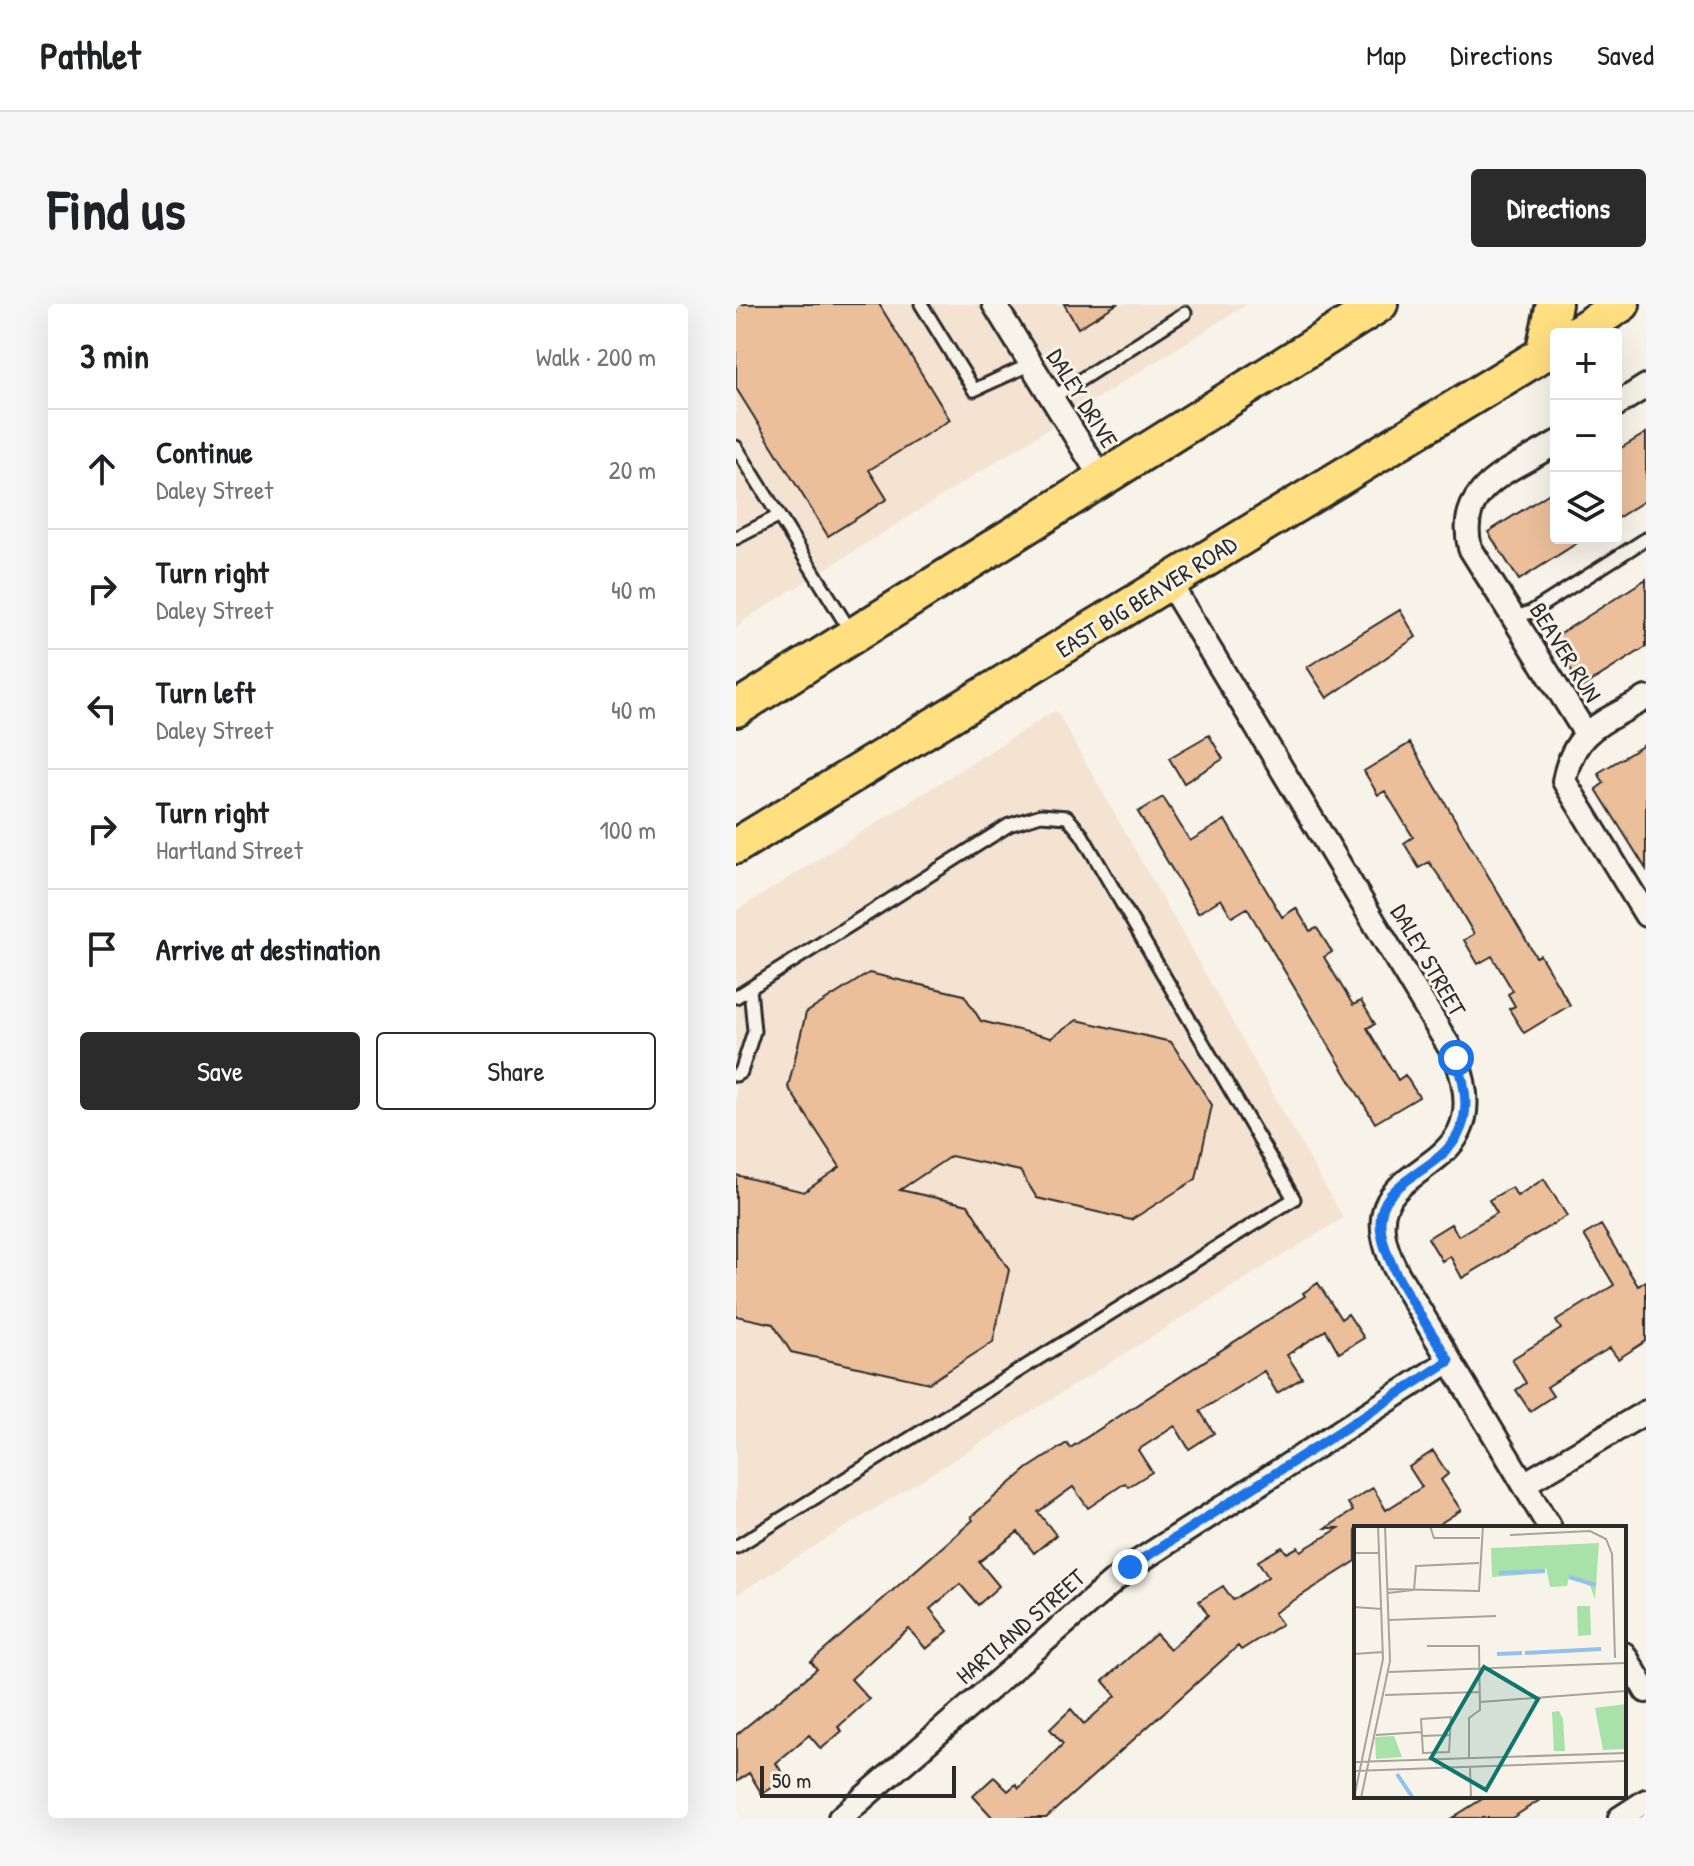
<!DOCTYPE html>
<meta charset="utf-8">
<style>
:root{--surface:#fff;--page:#f6f6f6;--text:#202124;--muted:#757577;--line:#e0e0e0;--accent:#2b2b2b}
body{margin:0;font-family:"Patrick Hand",sans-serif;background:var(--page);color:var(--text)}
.controls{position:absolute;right:24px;top:24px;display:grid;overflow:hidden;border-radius:8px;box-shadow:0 8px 32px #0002}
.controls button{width:72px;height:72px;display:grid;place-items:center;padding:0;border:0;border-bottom:2px solid var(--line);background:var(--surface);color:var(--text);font:40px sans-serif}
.scale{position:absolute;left:24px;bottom:20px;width:196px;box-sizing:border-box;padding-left:8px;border:4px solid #2b2b2b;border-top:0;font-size:22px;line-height:28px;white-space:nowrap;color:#2b2b2b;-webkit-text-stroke:6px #f7f3e8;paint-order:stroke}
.stop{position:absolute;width:24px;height:24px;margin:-18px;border:6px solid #1a73e8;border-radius:50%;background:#fff}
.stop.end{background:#1a73e8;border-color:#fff;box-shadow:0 2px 8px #0008}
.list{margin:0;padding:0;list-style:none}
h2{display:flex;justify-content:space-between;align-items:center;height:104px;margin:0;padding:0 32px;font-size:34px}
h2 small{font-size:26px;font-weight:400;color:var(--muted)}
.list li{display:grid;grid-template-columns:52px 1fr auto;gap:24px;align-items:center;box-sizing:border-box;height:120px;padding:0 32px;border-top:2px solid var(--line)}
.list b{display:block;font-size:30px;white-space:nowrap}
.list p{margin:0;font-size:26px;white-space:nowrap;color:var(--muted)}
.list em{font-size:26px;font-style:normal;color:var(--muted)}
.actions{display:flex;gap:16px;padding:24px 32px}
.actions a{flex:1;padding:18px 0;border:2px solid var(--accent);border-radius:8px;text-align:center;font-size:28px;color:var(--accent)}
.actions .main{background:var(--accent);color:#fff}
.icon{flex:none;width:44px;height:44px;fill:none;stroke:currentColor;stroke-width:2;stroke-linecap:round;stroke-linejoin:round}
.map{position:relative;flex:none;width:910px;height:1514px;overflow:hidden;border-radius:8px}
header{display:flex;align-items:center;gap:48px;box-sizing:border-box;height:112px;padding:0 40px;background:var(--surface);border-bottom:2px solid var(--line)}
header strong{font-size:38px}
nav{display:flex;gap:44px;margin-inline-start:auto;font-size:28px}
.intro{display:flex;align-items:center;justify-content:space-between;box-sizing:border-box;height:192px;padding:0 48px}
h1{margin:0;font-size:56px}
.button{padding:20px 36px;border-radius:8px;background:var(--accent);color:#fff;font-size:28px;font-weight:700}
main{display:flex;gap:48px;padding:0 48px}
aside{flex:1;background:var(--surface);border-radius:8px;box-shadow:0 8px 32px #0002}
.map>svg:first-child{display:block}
</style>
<header>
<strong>Pathlet</strong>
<nav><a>Map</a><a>Directions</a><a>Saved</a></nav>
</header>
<div class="intro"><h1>Find us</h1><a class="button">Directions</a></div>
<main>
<aside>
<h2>3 min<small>Walk · 200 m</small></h2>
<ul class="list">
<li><svg class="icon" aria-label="ahead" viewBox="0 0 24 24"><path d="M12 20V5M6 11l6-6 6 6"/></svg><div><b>Continue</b><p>Daley Street</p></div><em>20 m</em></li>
<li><svg class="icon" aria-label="right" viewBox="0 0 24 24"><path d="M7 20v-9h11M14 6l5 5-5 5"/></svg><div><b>Turn right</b><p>Daley Street</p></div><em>40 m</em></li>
<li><svg class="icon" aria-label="left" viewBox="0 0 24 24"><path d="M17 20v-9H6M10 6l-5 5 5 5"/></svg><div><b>Turn left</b><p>Daley Street</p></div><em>40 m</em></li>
<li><svg class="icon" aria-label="right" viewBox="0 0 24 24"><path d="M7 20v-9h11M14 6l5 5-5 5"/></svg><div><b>Turn right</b><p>Hartland Street</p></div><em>100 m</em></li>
<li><svg class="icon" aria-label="arrive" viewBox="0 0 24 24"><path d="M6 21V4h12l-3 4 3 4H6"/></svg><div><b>Arrive at destination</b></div></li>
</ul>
<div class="actions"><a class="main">Save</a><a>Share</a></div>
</aside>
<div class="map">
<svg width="910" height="1514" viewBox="0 0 910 1514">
<rect width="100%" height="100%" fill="#f7f3e8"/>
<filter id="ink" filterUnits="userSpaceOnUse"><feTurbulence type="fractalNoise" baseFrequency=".0125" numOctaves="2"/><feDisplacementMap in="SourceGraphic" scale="16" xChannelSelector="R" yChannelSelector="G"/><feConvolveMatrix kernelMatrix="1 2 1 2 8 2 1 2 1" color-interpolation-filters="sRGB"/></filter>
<g filter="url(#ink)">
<!-- built -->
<path fill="#f4e3d1" d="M 0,0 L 511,0 L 10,315 L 0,325 Z
M 320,406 L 607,914 L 0,1291 L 0,607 Z"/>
<!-- building -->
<path fill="#ecbf9b" stroke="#2b2b2b" stroke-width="2" d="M 0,0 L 143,0 L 214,116 L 133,166 L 151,195 L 92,232 L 0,84 Z
M 328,0 L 381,0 L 342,24 Z
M 910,129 L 910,196 L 880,215 L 880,147 Z
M 820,185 L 820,234 L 849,234 L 783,276 L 752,228 Z
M 910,275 L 910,343 L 846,383 L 816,335 Z
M 664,306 L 680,333 L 591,394 L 571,363 Z
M 473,431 L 487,455 L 448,479 L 433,454 Z
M 674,439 L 800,653 L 804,651 L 834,701 L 788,729 L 773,705 L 779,702 L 772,690 L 777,687 L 756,652 L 742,660 L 728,636 L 738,630 L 710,582 L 693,558 L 683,564 L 668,539 L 677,533 L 649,487 L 642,491 L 628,467 Z
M 910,440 L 910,565 L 860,485 L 868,479 L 862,469 Z
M 427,493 L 454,537 L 489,516 L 546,613 L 560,604 L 574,627 L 581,624 L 596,648 L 588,653 L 617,701 L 625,697 L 639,720 L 631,724 L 662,776 L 669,771 L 683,793 L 639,819 L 511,604 L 496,613 L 485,595 L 462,609 L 402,508 Z
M 133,669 L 228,691 L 245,717 L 315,734 L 341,716 L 435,738 L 476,801 L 460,875 L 395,916 L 301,894 L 284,867 L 215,852 L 164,886 L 232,901 L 273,966 L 257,1038 L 193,1079 L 55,1048 L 37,1020 L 0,1012 L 0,871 L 68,888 L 104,863 L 52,783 L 70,709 Z
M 808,875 L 831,912 L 726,974 L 714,952 L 706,957 L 692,934 L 715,920 L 722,932 L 761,909 L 753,896 L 776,883 L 781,892 Z
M 865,921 L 902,982 L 910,977 L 910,1037 L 882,1055 L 874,1044 L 850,1058 L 811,1083 L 817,1092 L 794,1107 L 780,1086 L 790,1079 L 776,1055 L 825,1025 L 820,1017 L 878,981 L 848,931 Z
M 582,979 L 605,1015 L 612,1010 L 628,1034 L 603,1049 L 590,1026 L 551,1051 L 566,1074 L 541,1089 L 528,1067 L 464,1107 L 478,1129 L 453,1145 L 439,1122 L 402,1146 L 416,1168 L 392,1183 L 389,1179 L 352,1204 L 337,1183 L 302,1208 L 320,1231 L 298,1249 L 282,1228 L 243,1258 L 263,1282 L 242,1301 L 224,1280 L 194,1305 L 212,1327 L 190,1345 L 173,1325 L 140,1352 L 115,1375 L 133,1395 L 102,1423 L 106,1427 L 85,1445 L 73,1431 L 40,1459 L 50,1475 L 26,1490 L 13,1469 L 0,1478 L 0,1431 L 81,1365 L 75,1358 L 237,1216 L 235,1213 L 291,1165 L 331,1139 L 334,1144 L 569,992 L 567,989 Z
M 697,1147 L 712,1170 L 705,1176 L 725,1206 L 697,1224 L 620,1224 L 620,1257 L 538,1309 L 546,1320 L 505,1346 L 502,1342 L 310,1514 L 257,1514 L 237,1492 L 258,1473 L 272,1487 L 280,1480 L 283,1484 L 327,1440 L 314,1425 L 335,1405 L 348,1420 L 380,1392 L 367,1377 L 388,1358 L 420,1330 L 434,1345 L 472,1311 L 463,1297 L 487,1282 L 497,1296 L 532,1273 L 522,1257 L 546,1243 L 551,1249 L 562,1243 L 565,1247 L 603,1224 L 590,1224 L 617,1207 L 612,1199 L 637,1184 L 650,1206 L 686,1183 L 673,1163 Z
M 751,1492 L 810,1492 L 776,1514 L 716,1514 Z"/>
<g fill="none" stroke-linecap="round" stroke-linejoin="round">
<!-- lane casing -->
<g stroke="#2b2b2b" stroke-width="17">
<path id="lane" d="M 185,0 L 238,86 L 295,60
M 316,94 L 449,9
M 0,143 L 115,328
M 0,234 L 41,213
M 779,313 L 795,308 L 910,235
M 0,693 L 273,521 L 305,511 L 331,513 L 346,531 L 558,895 L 0,1243
M 0,771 L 5,768 L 18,727 L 14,684"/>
</g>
<!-- street casing -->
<g stroke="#2b2b2b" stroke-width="28">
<path id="street" d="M 258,0 L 366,175
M 880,101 L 910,82
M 820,139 C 775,167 719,182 734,244 L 850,430
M 433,278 L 720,754 C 772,891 593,843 663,972 L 814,1224
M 910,394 C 868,419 838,424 828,477 L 910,611
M 788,1180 L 910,1108
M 888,1350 L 910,1387
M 104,1514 L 394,1263 L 713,1057
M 884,1514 L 910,1497"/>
</g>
<!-- primary casing -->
<g stroke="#2b2b2b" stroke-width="40">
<path id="primary" d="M 839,30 L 886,0
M 807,50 L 818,0
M 0,405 L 644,0
M 0,542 L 820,42"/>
</g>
<!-- lane -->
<use href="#lane" stroke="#f7f3e8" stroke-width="11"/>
<!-- street -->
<use href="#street" stroke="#f7f3e8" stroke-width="22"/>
<!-- primary -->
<use href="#primary" stroke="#ffdf80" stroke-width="34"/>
</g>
</g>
<g fill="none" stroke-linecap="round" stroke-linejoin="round" filter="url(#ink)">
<!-- route -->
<path stroke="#1a73e8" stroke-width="10" d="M 394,1263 L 713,1057 C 692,1021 650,966 645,926 C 635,855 765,875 720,754"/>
</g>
<g text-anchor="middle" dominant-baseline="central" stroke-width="6" stroke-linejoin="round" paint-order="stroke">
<!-- street labels -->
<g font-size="24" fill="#2b2b2b" stroke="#f7f3e8">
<text transform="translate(347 94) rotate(58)">DALEY DRIVE</text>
<text transform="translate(410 292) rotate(-32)">EAST BIG BEAVER ROAD</text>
<text transform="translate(830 348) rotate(58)">BEAVER RUN</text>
<text transform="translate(693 656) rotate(60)">DALEY STREET</text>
<text transform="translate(284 1322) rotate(-41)">HARTLAND STREET</text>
</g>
</g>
<!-- overview -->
<g transform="translate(618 1222)">
<rect width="272" height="272" fill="#f7f3e8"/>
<path d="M 245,17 L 241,73 L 236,60 L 215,51 L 213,60 L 196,61 L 192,41 L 190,47 L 138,51 L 137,22 ZM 223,80 L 236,80 L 237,109 L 224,110 ZM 272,178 L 272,223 L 249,224 L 241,182 ZM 205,185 L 209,193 L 211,225 L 200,225 L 198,186 ZM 40,210 L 48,231 L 22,233 L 21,211 Z" fill="#a8e2a8"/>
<path fill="none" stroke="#92c1ed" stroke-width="4" d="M 145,47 L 191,45M 215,51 L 242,59M 171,127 L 247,123M 143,128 L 168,127M 43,248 L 59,272"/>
<path fill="none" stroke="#a5a39c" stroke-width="2" d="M 76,0 L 80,12 L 126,12M 156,9 L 236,5 L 252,13 L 258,28 L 261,132M 0,27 L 25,27M 34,63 L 125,65 L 129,0M 60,64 L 62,40 L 125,37M 34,67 L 59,64M 0,81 L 28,83M 35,94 L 142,90M 73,120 L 125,120 L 126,184 L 115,192 L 115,232M 0,128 L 29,126M 35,146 L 272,137M 31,169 L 125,166M 126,176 L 272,165M 97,191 L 95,226 L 69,227 L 67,193 ZM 22,209 L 67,206M 67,210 L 95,209M 0,236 L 272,227M 116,242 L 117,272M 0,245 L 272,235M 0,272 L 29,133 L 24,0M 7,272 L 36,135 L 31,0"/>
<path fill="#0f766e" fill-opacity="0.15" stroke="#0f766e" stroke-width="4" d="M 130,141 L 184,173 L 132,264 L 77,232 Z"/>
<rect width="272" height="272" fill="none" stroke="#2b2b2b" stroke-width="4"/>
</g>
</svg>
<div class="controls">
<button>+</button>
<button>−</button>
<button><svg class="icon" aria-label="layers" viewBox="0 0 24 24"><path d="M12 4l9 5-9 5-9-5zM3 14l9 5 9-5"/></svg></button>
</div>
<div class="scale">50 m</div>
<div class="stop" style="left:720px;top:754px"></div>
<div class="stop end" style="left:394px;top:1263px"></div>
</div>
</main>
